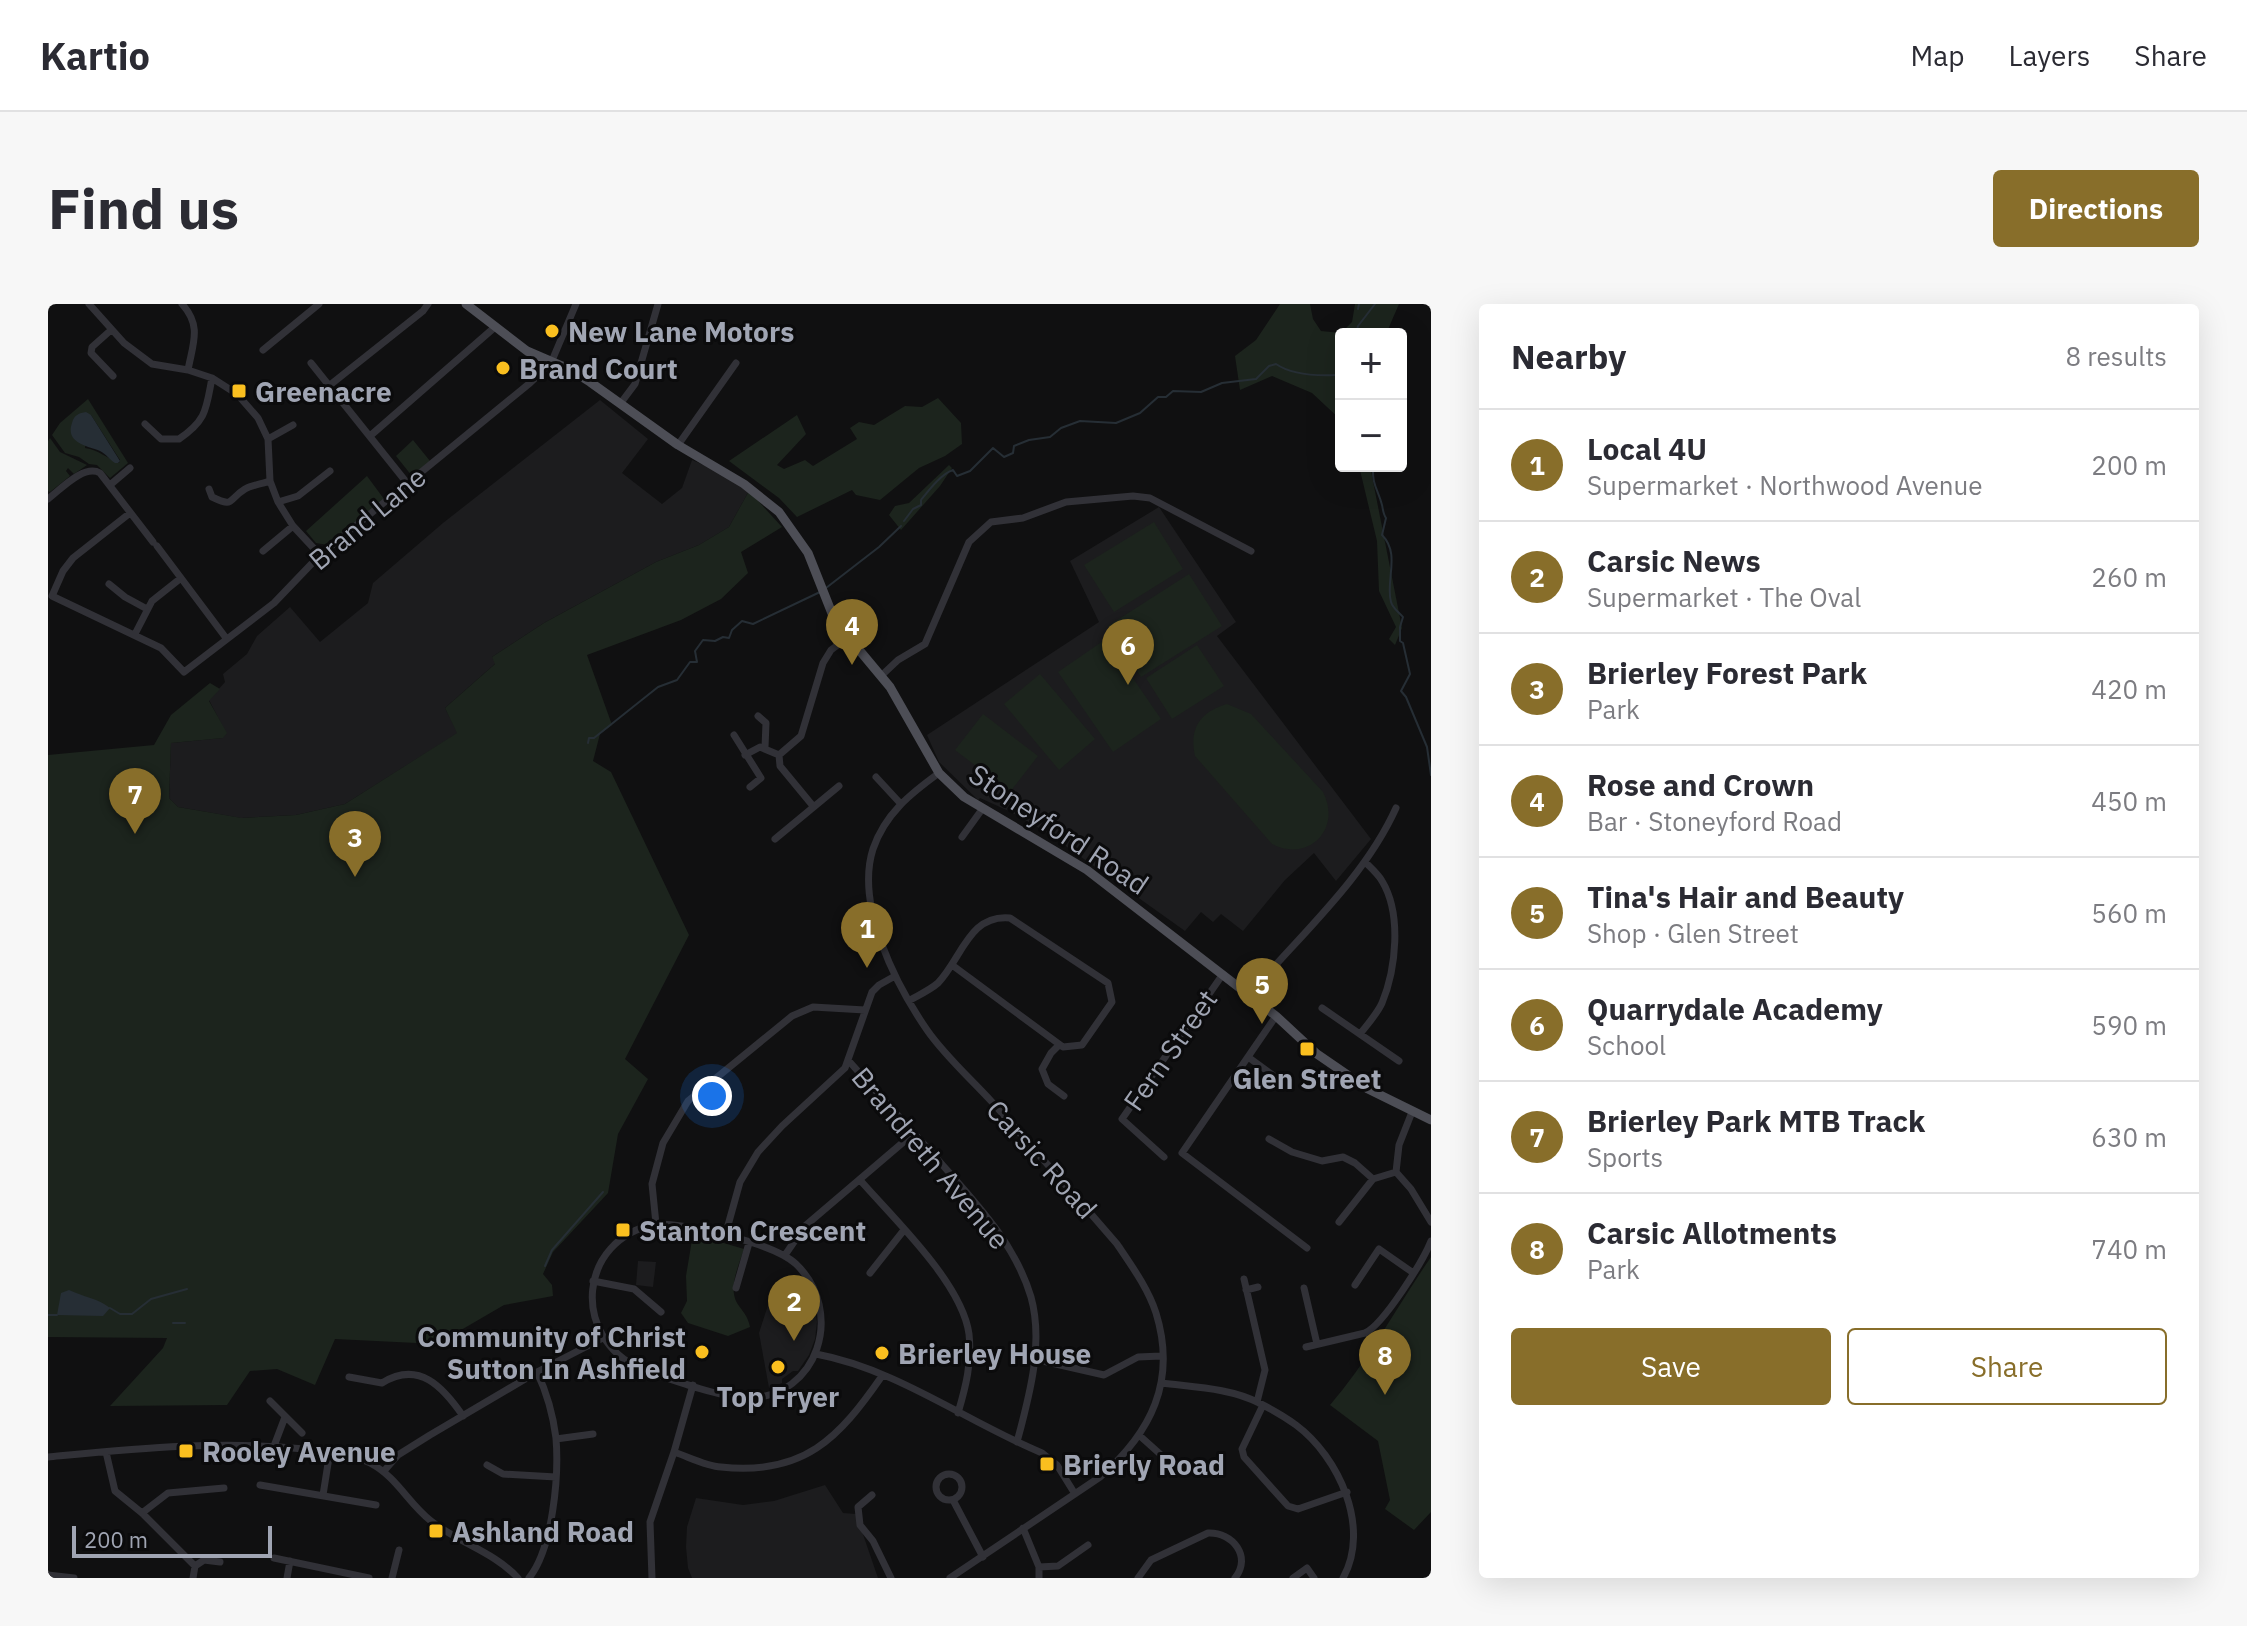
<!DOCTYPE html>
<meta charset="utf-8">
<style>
:root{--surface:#fff;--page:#f7f7f7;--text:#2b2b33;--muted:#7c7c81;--line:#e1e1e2;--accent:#886e2a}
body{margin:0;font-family:"IBM Plex Sans",sans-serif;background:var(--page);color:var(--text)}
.controls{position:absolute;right:24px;top:24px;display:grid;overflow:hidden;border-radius:8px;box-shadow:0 8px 32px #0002}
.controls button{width:72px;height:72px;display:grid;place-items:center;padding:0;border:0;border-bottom:2px solid var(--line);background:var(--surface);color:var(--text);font:40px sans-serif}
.scale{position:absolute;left:24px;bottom:20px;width:200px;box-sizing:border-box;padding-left:8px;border:4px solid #a0a5b3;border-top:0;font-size:22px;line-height:28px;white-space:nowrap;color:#a0a5b3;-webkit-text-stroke:6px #0b0b0c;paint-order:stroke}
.you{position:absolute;left:664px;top:792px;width:28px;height:28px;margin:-20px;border:6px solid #fff;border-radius:50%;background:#1a73e8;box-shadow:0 0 0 12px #1a73e833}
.badge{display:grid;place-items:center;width:52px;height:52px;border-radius:50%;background:var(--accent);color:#fff;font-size:26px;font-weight:700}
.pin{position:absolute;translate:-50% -66px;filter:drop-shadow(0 2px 4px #0008)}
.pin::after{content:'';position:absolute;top:42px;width:28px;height:24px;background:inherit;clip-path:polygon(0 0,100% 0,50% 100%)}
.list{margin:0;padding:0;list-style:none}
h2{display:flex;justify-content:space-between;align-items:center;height:104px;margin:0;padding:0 32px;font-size:34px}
h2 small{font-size:26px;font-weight:400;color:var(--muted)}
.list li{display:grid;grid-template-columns:52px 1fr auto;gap:24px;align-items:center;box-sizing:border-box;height:112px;padding:0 32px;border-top:2px solid var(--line)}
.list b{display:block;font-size:30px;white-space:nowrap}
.list p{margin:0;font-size:26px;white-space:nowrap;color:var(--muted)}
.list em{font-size:26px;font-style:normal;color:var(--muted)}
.actions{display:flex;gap:16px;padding:24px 32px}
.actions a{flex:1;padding:18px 0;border:2px solid var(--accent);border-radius:8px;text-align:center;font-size:28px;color:var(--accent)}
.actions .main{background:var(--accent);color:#fff}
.map{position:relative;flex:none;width:1383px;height:1274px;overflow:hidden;border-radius:8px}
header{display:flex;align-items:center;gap:48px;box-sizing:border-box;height:112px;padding:0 40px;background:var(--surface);border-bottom:2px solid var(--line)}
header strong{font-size:38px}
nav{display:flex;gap:44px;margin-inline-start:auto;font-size:28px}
.intro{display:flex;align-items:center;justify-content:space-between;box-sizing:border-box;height:192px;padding:0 48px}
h1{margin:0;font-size:56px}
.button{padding:20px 36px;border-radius:8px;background:var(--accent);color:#fff;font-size:28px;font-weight:700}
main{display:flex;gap:48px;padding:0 48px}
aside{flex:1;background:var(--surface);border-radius:8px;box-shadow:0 8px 32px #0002}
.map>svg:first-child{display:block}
</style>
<header>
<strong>Kartio</strong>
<nav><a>Map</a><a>Layers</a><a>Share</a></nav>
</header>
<div class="intro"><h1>Find us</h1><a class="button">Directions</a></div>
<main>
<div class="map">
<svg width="1383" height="1274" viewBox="0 0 1383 1274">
<rect width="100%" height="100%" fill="#101011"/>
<!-- built -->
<path fill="#1c1c1e" d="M 552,96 L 600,135 L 574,169 L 614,200 L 634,184 L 644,156 L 663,164 L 701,187 L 681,223 L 651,241 L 608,258 L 496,319 L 444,353 L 448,359 L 397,404 L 410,429 L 297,500 L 248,511 L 193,514 L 130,503 L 121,494 L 123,439 L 174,434 L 178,429 L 161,396 L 177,378 L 175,370 L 199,350 L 209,332 L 242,303 L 272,338 L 320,299 L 325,279 L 395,219 Z
M 1111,203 L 1188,318 L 1169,332 L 1323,535 L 1288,577 L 1266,549 L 1237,576 L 1195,627 L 1173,610 L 1165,618 L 1153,608 L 1137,627 L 998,528 L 963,508 L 932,494 L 930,496 L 891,458 L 879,431 L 1051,318 L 1022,257 Z
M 590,957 L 608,958 L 605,983 L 588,981 Z
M 722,995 L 739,1001 L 766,997 L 769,1018 L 767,1035 L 761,1051 L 750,1067 L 745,1067 L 734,1075 L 734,1079 L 721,1084 L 711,1029 Z
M 777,1181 L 795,1209 L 808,1210 L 830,1274 L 644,1274 L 640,1264 L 638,1243 L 639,1223 L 648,1194 L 695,1201 L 726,1197 Z"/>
<!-- green -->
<path fill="#1c241d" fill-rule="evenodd" d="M 1232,0 L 1262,0 L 1265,15 L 1273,27 L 1293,29 L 1304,18 L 1307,0 L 1351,0 L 1338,30 L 1293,30 L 1293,116 L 1264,89 L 1224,72 L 1192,86 L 1187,52 L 1208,36 Z
M 890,94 L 913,119 L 914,140 L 897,152 L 871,164 L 832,196 L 808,191 L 804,186 L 749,213 L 731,194 L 681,157 L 749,111 L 758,130 L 729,161 L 736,165 L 757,156 L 765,162 L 809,135 L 802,124 L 811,118 L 826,121 L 857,102 L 874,103 Z
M 40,95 L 80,159 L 62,174 L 49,161 L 41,160 L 31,153 L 17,149 L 4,131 L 12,119 ZM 43,111 L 72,156 L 71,159 C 58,154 51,146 37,144 Z
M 2,134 L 12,148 L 39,161 L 26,170 L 20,164 L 18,167 L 22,172 L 2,188 L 0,187 L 0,137 Z
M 365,136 L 382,157 L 364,172 L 348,152 Z
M 901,161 L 904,164 L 892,182 L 853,226 L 841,211 L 847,202 L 861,199 Z
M 1311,162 L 1322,162 L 1354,324 L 1347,341 L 1341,335 L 1348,323 L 1331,287 L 1329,237 Z
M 319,172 L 336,195 L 280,241 L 268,239 L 258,227 Z
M 701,187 L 734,223 L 693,248 L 700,269 L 673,295 L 633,316 L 539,351 L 564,421 L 552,430 L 545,457 L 563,468 L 641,631 L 577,755 L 600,775 L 570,830 L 560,889 L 505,948 L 495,970 L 504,981 L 505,992 L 456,1001 L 389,1040 L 287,1035 L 267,1081 L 229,1065 L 202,1067 L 179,1101 L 62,1102 L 115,1044 L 119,1034 L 0,1033 L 0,451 L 106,441 L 123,411 L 162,379 L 172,385 L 161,397 L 179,429 L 175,434 L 123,439 L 121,494 L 130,503 L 194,514 L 248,511 L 297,500 L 409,429 L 397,404 L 447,360 L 444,353 L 496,319 L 608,258 L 651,241 L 681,223 Z
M 1106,218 L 1135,265 L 1066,308 L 1036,261 Z
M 1141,270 L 1174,322 L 1093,373 L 1060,322 Z
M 1058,335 L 1113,415 L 1065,448 L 1010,368 Z
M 1149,341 L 1176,382 L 1124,415 L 1098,374 Z
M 992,370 L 1047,435 L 1011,466 L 956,400 Z
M 1179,400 L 1203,410 L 1275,488 C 1294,525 1261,559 1224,540 L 1147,452 C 1141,424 1152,408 1179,400 Z
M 935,410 L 990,452 L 962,488 L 907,446 Z
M 645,930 L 696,945 C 691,961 680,983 689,999 C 695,1008 700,1012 702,1023 L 680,1032 L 640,1019 L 633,1009 L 639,997 L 638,972 Z
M 1383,953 L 1383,1208 L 1366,1226 L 1337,1205 L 1342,1196 L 1330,1137 L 1282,1101 C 1321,1056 1349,1002 1383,953 Z"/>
<!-- water -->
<path fill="#262e35" d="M 38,108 L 43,111 L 72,157 L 70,159 L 67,159 C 62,156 58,150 52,147 C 39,142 17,139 24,119 C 26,111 31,109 38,108 Z
M 21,986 C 35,993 50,994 62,1004 L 55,1012 L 9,1011 L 13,989 Z"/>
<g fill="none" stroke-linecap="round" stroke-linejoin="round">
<!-- stream -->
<path stroke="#262e35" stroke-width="2" d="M 1310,5 L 1311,0
M 1308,30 L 1310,22 L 1327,0
M 1289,74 L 1289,81 L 1293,86
M 1325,162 C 1324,182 1330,185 1334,201 C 1335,205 1335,210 1338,214 L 1334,231 C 1353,250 1337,277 1343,298 C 1345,305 1351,308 1355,313 L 1352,323 L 1352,337 L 1355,339 L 1362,370 L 1353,387 L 1358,393 L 1379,443 L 1383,471
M 856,217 L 865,205 L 873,201 L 873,196 C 881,186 893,170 905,166 L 909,172 L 922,167 L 945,144 L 956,153 L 965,149 L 966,142 L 981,136 L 1002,133 L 1013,124 L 1032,117 L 1068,119 L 1092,109 L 1110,93 L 1118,93 L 1125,87 L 1153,88 L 1174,79 L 1208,75 L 1221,62 L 1228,60 C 1244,71 1267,72 1288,71
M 778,284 L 831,243 L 853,222
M 540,439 L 541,434 L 546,434 L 610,383 L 629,376 L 642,358 L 649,358 L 647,347 L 655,336 L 667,337 L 675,333 L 681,334 L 684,326 L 694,317 L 705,320 L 772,288
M 497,962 L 504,946 L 555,888
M 62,1004 L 72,1010 L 84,1010 L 103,995 L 139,985
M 0,1011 L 9,1011
M 125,1019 L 137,1019"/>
<!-- minor -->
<path stroke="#313137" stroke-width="7" d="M 41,0 L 76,39 L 104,60 L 140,66 L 164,74 L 189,90 L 210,114 L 220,135 L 222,177 L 230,198 L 245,222 L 272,251
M 134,0 C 154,22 145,39 140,66
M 63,26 L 44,43 L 43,49 L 65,72
M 215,46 L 271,0
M 263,59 L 359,179
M 282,81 L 375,7 L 380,0
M 572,100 L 587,80 L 610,0
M 97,120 L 113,135 L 131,135 C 159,116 158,105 164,74
M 322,132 L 447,23
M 220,135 L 245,121
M 630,141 L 688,59
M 62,181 L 82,164
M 161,185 L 164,193 C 187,204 179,196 197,185 C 204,181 214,180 222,177
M 0,195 C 13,185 36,160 52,169 L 105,238
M 230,198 L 250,192 L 282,167
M 82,209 L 25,254 L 15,267 L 4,292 L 113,344 L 136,368 L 226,299 L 272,251 L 482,79 L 503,59 L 528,0
M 109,242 L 178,334
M 215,247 L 245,222
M 61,280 L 77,293 L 99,305
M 87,330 L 104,297 L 133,274
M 833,372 L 850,356 L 877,340 L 921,238 L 943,218 L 975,214 L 1018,198 L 1085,192 L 1102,194 L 1203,247
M 710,412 L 718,419 L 717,443
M 686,431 L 713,474 L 702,483
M 697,451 L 712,443 L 731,451
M 891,469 C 862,490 837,510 825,545 C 807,601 848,681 879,726 C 897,752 923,775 944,798 C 986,845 1028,892 1069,940 C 1083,961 1100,984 1108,1009 C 1129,1077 1103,1129 1052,1173 L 902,1274
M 828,473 L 852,499
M 765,502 L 732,462 L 731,451 L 753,432 L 775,359 L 783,346 L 799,334
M 914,533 L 935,504
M 727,535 L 791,482
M 1201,691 C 1252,631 1316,575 1348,504
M 862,696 C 871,691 882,686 890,679 C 914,654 921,610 962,614 L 1060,679 L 1064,698 L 1034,741 L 1015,743 L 904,661
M 1274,704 L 1351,757
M 1228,712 L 1134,849 L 1259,944
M 1312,730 C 1319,721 1329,710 1334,699 C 1348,665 1354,610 1334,577 C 1330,570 1323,564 1317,558
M 1011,741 L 1003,749 L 994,765 L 1000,780 L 1016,792
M 1200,753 L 1226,772
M 800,756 C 830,790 861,823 891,857 C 927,898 967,939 983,993 C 996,1040 981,1093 969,1138
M 1364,808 L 1351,841 L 1348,868 L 1363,885 L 1383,918
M 1221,835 L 1244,848 L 1274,857 L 1295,853 L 1307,859 L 1325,875
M 1116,853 L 1074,815 L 1175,670
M 812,876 C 846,915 914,979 921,1030 C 924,1058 918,1082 910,1109
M 1291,918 L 1325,875 L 1348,868
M 608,920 C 640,920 726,939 748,960 C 797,1007 771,1094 699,1094 C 673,1094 619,1074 593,1065 C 522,1033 530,935 608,920 Z
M 608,920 L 604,880 L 615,839 L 640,797 L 744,712 L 765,703 L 817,706
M 677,932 L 692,878 L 710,848 L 734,822 L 797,764 L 824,688 L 831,681 L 847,672
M 737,951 L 757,922 L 866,829
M 822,969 L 856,926
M 1196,975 L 1217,1066 L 1209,1098
M 545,977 L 586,985 L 613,1008
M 1307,981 L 1331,945 L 1364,968
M 688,984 L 701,939
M 1256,984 L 1269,1040
M 1198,986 L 1210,983
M 1258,1043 L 1317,1029 C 1336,1020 1375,957 1383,937
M 768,1050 C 849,1065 919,1118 994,1149 L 1009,1161 L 1027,1190
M 986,1055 L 1056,1071 L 1090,1053 L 1113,1052
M 301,1073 L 334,1079 C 371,1056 395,1083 415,1112
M 1114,1079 C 1144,1083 1183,1084 1211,1099 C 1223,1105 1237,1113 1248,1121 C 1291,1153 1323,1224 1295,1274
M 222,1097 L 254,1129
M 1215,1101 L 1194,1145 L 1196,1153 L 1240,1202 L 1250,1205 L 1299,1188
M 1092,1132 L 1131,1167
M 508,1135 L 545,1130
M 226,1142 L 237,1113
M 58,1148 L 67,1187 L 94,1209 L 147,1262 L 145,1274
M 626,1148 C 641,1153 658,1162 673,1163 C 756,1172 791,1134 834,1072
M 0,1153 C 85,1145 171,1136 256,1145 C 278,1147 302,1148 322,1159 C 349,1173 360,1199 383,1217 C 411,1239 446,1248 470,1274
M 439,1161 L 455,1170 L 508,1173
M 336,1167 L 350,1151 L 382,1131 L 489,1068 L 555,1034
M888 1183a13 13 0 1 1 26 0a13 13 0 1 1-26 0Z
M 212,1181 L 328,1201
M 275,1191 L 282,1147
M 824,1191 L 810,1203 L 812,1221 L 825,1237 L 843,1274
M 905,1196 L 935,1253
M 94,1209 L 120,1189 L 176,1184
M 975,1224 L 991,1263 L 991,1274
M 226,1254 L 321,1274
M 147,1262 L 156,1256 L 172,1258
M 991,1263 L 1010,1262 L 1040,1241
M 0,1271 L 26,1274
M 239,1274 L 242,1257
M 344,1274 L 351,1246
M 481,1274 C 505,1244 511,1172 508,1134 C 505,1111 499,1089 489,1068
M 604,1274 L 602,1218 L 626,1148 L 645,1081
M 1090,1274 L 1103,1256 L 1160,1229 C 1185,1228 1204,1253 1187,1274
M 1245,1274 L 1259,1264 L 1266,1274"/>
<!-- major -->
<path stroke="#4d4e56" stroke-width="9" d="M 418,0 L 479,47 L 523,66 L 542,78 L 630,141 L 696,180 L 731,208 L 760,249 L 787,317 L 842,383 L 891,469 L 916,493 L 1039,566 L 1228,712 L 1269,750 L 1320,785 L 1383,816"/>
</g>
<!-- markers -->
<g fill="#fabf1f" stroke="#0b0b0c" stroke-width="3">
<circle cx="504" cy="27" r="8"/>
<circle cx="455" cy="64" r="8"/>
<rect x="183" y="79" width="16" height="16" rx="4"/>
<rect x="1251" y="737" width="16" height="16" rx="4"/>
<rect x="567" y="918" width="16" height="16" rx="4"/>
<circle cx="654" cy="1048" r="8"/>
<circle cx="834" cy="1049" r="8"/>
<circle cx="730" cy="1063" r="8"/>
<rect x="130" y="1139" width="16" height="16" rx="4"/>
<rect x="991" y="1152" width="16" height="16" rx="4"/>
<rect x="380" y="1219" width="16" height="16" rx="4"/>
</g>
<g text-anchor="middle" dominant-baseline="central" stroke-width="6" stroke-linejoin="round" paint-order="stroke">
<!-- poi labels -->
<g font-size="28" font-weight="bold" fill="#a0a5b3" stroke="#0b0b0c" text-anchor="start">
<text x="520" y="27">New Lane Motors</text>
<text x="471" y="64">Brand Court</text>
<text x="207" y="87">Greenacre</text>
<text x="1259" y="774" text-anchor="middle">Glen Street</text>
<text x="591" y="926">Stanton Crescent</text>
<text x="638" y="1032" text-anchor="end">Community of Christ<tspan x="638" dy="32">Sutton In Ashfield</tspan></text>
<text x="850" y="1049">Brierley House</text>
<text x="730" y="1092" text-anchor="middle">Top Fryer</text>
<text x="154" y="1147">Rooley Avenue</text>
<text x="1015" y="1160">Brierly Road</text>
<text x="404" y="1227">Ashland Road</text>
</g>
<!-- street labels -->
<g font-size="28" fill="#a0a5b3" stroke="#0b0b0c">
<text transform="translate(319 214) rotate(-40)">Brand Lane</text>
<text transform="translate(1011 525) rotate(34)">Stoneyford Road</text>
<text transform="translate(1122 746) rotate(-55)">Fern Street</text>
<text transform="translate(883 854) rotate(50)">Brandreth Avenue</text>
<text transform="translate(994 855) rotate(48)">Carsic Road</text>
</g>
</g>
</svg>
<div class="controls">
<button>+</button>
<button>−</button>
</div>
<div class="scale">200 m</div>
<div class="you"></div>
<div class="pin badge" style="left:819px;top:664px">1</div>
<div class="pin badge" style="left:746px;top:1037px">2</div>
<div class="pin badge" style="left:307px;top:573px">3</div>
<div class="pin badge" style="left:804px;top:361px">4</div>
<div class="pin badge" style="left:1214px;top:720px">5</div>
<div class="pin badge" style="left:1080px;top:381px">6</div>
<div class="pin badge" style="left:87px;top:530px">7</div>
<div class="pin badge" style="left:1337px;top:1091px">8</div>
</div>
<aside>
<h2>Nearby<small>8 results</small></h2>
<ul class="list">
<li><span class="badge">1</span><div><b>Local 4U</b><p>Supermarket · Northwood Avenue</p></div><em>200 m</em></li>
<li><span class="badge">2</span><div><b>Carsic News</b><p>Supermarket · The Oval</p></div><em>260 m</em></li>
<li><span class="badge">3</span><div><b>Brierley Forest Park</b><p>Park</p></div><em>420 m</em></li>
<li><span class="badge">4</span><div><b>Rose and Crown</b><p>Bar · Stoneyford Road</p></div><em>450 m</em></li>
<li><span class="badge">5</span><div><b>Tina's Hair and Beauty</b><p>Shop · Glen Street</p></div><em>560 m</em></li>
<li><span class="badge">6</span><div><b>Quarrydale Academy</b><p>School</p></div><em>590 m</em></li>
<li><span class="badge">7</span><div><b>Brierley Park MTB Track</b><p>Sports</p></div><em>630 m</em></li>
<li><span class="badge">8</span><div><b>Carsic Allotments</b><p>Park</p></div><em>740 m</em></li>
</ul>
<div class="actions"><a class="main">Save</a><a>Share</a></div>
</aside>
</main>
